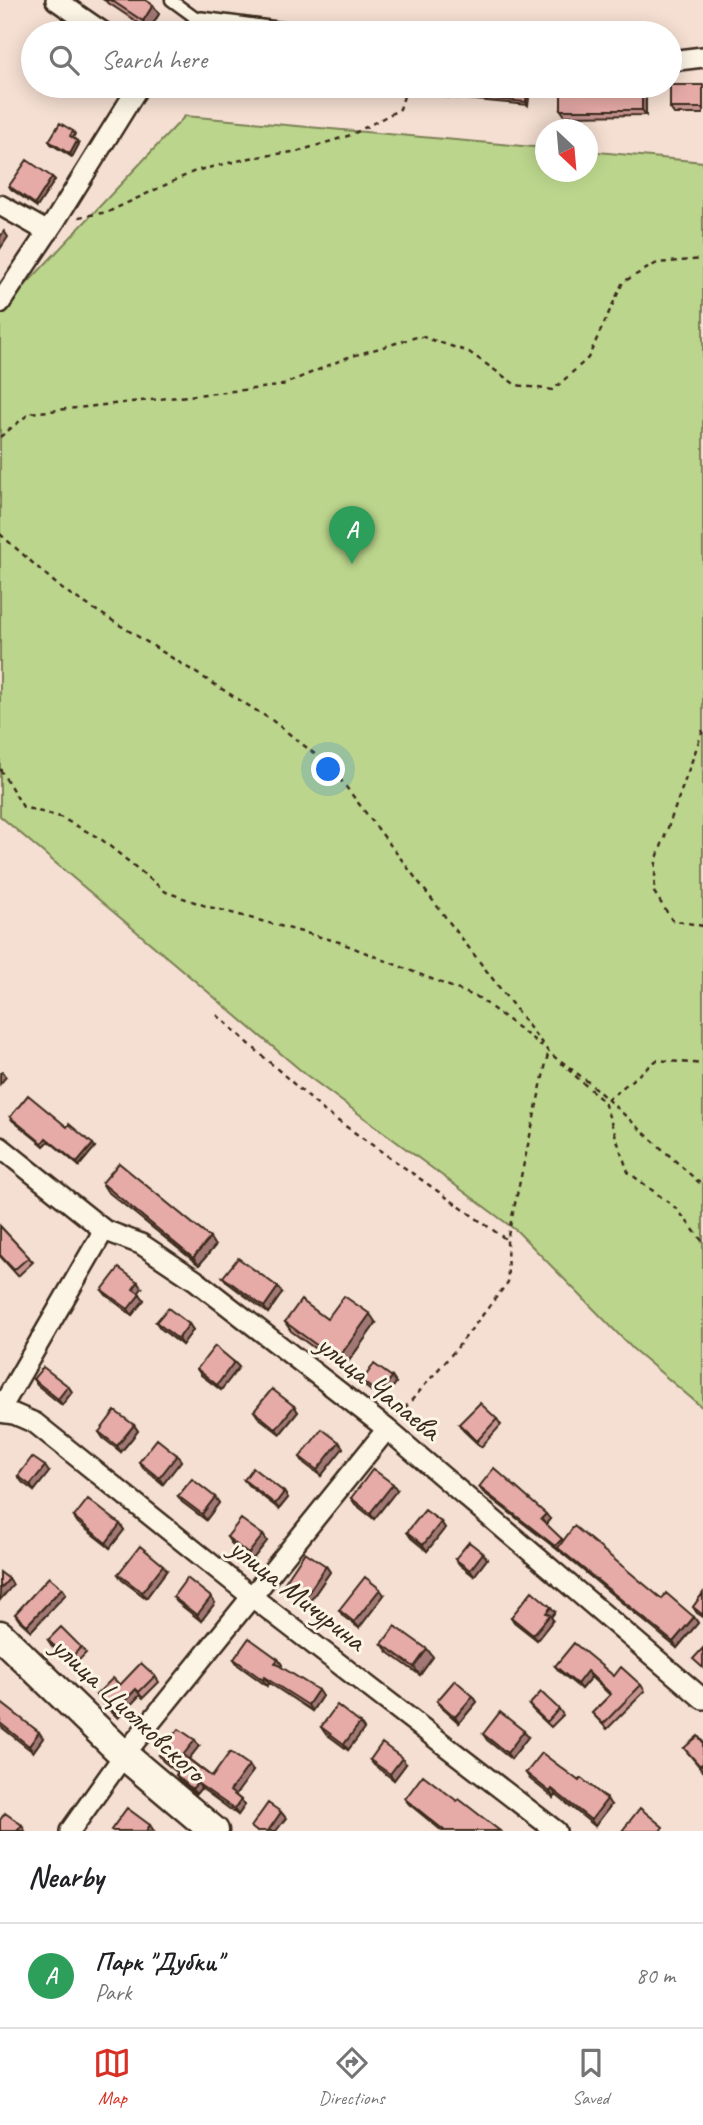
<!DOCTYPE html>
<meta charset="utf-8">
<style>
:root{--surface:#fff;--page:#f6f6f6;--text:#202124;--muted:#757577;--line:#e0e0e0;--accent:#d93025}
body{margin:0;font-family:Caveat,sans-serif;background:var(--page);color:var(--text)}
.compass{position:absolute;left:535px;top:119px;width:63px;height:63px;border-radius:50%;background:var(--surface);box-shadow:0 4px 18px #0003;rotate:154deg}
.you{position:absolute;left:329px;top:770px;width:24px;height:24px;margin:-18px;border:5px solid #fff;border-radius:50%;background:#1a73e8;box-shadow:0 0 0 10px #1a73e833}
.badge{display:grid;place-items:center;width:46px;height:46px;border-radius:50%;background:var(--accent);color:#fff;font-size:23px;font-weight:700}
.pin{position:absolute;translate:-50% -58px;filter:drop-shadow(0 2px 4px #0008)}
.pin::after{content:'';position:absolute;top:37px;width:24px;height:21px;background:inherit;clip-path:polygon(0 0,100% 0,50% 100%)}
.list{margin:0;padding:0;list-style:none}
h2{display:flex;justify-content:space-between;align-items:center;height:91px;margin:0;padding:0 28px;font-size:30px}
h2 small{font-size:23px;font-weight:400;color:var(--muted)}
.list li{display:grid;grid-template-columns:46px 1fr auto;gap:21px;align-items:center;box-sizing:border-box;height:105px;padding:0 28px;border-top:2px solid var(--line)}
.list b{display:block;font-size:26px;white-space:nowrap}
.list p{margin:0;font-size:23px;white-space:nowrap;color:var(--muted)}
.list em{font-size:23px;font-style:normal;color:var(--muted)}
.icon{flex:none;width:38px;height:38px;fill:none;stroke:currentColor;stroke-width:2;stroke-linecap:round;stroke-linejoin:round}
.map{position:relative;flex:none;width:703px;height:1831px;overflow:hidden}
.search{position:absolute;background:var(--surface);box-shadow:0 4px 18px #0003;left:21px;right:21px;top:21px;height:77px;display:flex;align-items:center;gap:18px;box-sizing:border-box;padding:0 24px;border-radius:38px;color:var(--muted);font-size:26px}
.sheet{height:196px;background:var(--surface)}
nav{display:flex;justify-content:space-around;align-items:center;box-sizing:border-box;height:98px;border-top:2px solid var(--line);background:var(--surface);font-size:19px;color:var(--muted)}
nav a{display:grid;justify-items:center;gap:4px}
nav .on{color:var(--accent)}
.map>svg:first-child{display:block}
</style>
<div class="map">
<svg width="703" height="1831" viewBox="0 0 703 1831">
<rect width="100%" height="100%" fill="#f5dfd2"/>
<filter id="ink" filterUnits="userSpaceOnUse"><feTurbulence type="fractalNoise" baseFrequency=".0143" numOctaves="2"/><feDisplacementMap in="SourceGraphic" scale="14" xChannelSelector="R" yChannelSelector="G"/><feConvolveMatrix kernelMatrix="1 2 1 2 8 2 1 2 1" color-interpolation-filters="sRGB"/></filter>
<g filter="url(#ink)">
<!-- green -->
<path fill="#bbd58c" stroke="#7b8055" stroke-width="2" d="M 185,116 L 545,148 L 546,172 L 588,172 L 588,151 L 703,162 L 703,1408 L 633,1349 L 517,1231 L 305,1074 L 0,816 L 0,312 Z"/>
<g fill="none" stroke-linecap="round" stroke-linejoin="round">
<!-- lane casing -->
<g stroke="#3b2a1e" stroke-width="15">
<path id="lane" d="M 171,0 L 201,22"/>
</g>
<!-- street casing -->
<g stroke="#3b2a1e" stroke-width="24">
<path id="street" d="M 56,0 L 104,33
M 189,33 L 201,22 L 284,33
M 670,61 L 703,57
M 0,205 L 48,232
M 0,303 L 55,221 L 139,86
M 0,1147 L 104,1230 L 141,1244 L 195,1280 L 387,1429 L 703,1699
M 0,1410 L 104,1230
M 0,1412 L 14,1414 L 35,1423 L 251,1596 L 556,1831
M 70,1831 L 124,1755 L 387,1429"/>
</g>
<!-- secondary casing -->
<g stroke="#3b2a1e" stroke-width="33">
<path id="secondary" d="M 0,1635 L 124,1755 L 214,1831"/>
</g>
<!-- path -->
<path stroke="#3b2a1e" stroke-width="2.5" stroke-dasharray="5 5" stroke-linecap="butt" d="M 79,217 L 108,212 L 195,171 L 250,158 L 299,151 L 351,135 L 400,109 L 407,86
M 0,437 L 30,413 L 280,386 L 346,358 L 420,336 L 469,352 L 516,385 L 553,390 L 588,358 L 623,282 L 657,263 L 703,259
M 0,534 L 62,589 L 273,721 L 330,766 L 547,1050 L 604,1102 L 628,1172 L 677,1209 L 703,1242
M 703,730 L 656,861 L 654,892 L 672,920 L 703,926
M 0,769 L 23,807 L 60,817 L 101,839 L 166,892 L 206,906 L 339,942 L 479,998 L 542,1046
M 217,1015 L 324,1111 L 507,1240
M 561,1061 L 587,1081 L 703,1186
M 607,1100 L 657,1060 L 703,1064
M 398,1416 L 457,1348 L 508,1282 L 507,1240 L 548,1054"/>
<!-- lane -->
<use href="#lane" stroke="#fcf5e5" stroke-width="10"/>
<!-- street -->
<use href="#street" stroke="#fcf5e5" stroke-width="19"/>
<!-- secondary -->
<use href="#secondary" stroke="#fcf5e5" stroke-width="28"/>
</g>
<!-- wall -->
<path fill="#c69390" stroke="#3b2a1e" stroke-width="2" d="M 104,0 L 145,0 L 153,5 L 159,14 L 149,30 Z
M 703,85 L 703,114 L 674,114 L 670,108 Z
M 530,86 L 528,105 L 445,97 L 443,94 Z
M 646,91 L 646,115 L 565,116 L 561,110 Z
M 73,131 L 75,134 L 73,138 L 77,141 L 79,144 L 72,157 L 51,144 L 49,141 Z
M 52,177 L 55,180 L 37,207 L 11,189 L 9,186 Z
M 10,1117 L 67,1127 L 95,1147 L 79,1166 L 49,1141 L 44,1146 L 12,1120 Z
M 102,1183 L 215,1246 L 199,1265 L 107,1191 Z
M 0,1226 L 33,1262 L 18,1276 L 0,1256 Z
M 223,1277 L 282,1293 L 268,1313 L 228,1283 Z
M 142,1288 L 138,1293 L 144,1300 L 132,1315 L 106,1295 L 102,1290 Z
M 327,1319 L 376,1323 L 343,1369 L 291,1331 L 285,1322 Z
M 156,1322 L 189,1324 L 193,1330 L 182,1345 L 160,1328 Z
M 234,1362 L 239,1367 L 221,1390 L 201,1375 L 197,1369 Z
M 392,1377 L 396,1383 L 383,1400 L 366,1387 L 362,1381 Z
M 33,1379 L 68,1386 L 72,1392 L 62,1405 L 37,1385 Z
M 294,1406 L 298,1412 L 280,1434 L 258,1417 L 254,1411 Z
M 497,1419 L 501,1425 L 481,1447 L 463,1430 L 459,1424 Z
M 134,1425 L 138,1431 L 121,1452 L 103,1438 L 99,1432 Z
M 339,1442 L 343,1448 L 321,1476 L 304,1463 L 300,1457 Z
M 177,1455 L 181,1461 L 163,1484 L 143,1468 L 139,1462 Z
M 49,1472 L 34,1491 L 22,1482 L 18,1476 Z
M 244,1480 L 284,1492 L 288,1498 L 279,1509 L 248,1485 Z
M 479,1487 L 550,1519 L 546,1524 L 563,1541 L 694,1617 L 698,1623 L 677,1648 L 562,1553 L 560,1550 L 559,1551 L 483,1492 Z
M 397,1490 L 374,1519 L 355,1504 L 351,1498 Z
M 178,1496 L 215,1497 L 219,1503 L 206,1520 L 182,1502 Z
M 74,1517 L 120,1524 L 124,1530 L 110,1548 L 78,1523 Z
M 441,1522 L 445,1528 L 427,1551 L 411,1538 L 407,1532 Z
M 263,1535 L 267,1541 L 252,1560 L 231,1543 L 227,1537 Z
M 483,1553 L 487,1559 L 474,1576 L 460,1565 L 455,1559 Z
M 326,1566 L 330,1572 L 306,1607 L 285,1594 L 281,1588 Z
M 167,1570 L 146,1598 L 122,1580 L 118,1574 Z
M 62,1588 L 66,1594 L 31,1631 L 19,1620 L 15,1614 Z
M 703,1593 L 703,1617 L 697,1613 L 693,1607 Z
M 384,1595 L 359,1628 L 343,1616 L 339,1610 Z
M 173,1597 L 211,1597 L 215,1603 L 201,1621 L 177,1602 Z
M 555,1612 L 551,1617 L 553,1620 L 537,1640 L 514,1622 L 511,1617 Z
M 48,1640 L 81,1647 L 86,1653 L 73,1666 L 52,1646 Z
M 382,1644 L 427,1649 L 433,1657 L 420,1675 L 388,1652 Z
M 234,1659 L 278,1659 L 282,1665 L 281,1667 L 322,1696 L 312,1711 L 269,1683 L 267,1686 L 238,1665 Z
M 555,1666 L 614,1676 L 641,1685 L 645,1691 L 607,1729 L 592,1713 L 610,1695 L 591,1677 L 581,1689 L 559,1671 Z
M 155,1676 L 159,1682 L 143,1698 L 140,1695 L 118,1718 L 100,1701 L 96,1695 L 120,1685 Z
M 473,1696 L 477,1702 L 459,1723 L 441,1707 L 437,1701 Z
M 0,1702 L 43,1738 L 33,1752 L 0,1726 Z
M 529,1705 L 559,1709 L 563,1715 L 551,1727 L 533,1710 Z
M 360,1723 L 364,1729 L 348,1750 L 325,1733 L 321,1727 Z
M 483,1734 L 528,1737 L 511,1759 L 487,1740 Z
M 703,1742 L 703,1771 L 684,1748 Z
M 199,1746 L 189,1759 L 212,1777 L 253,1771 L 235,1795 L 241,1800 L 245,1805 L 238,1815 L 201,1788 L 196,1794 L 180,1781 L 176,1775 L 178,1773 L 163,1761 L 159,1755 Z
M 370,1760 L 406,1764 L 394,1780 L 374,1765 Z
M 526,1773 L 611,1805 L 595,1826 L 556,1795 L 554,1798 L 530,1779 Z
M 405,1799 L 500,1831 L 442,1831 L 409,1804 Z"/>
<!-- shaded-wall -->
<path fill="#a17875" stroke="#3b2a1e" stroke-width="2" d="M 153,5 L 159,14 L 149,30 L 143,21 Z
M 527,86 L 530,86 L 528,105 L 526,102 Z
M 642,86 L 646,91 L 646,115 L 642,110 Z
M 77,141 L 79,144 L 72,157 L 70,154 Z
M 52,177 L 55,180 L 37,207 L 35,204 Z
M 4,231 L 8,237 L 0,249 L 0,237 Z
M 2,1072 L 6,1077 L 0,1084 L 0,1073 Z
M 46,1138 L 49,1141 L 44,1146 L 42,1143 Z
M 93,1144 L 95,1147 L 79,1166 L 77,1163 Z
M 210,1238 L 215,1246 L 199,1265 L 193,1258 Z
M 138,1282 L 142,1288 L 137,1295 L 133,1289 Z
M 278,1287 L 282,1293 L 268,1313 L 264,1307 Z
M 140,1294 L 144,1300 L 132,1315 L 128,1309 Z
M 370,1314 L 376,1323 L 343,1369 L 337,1360 Z
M 189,1324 L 193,1330 L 182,1345 L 178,1339 Z
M 234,1362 L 239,1367 L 221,1390 L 217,1385 Z
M 392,1377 L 396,1383 L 383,1400 L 379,1394 Z
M 68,1386 L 72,1392 L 62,1405 L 58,1399 Z
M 294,1406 L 298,1412 L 280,1434 L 276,1429 Z
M 134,1425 L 138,1431 L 121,1452 L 117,1446 Z
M 339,1442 L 343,1448 L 321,1476 L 317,1470 Z
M 177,1455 L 181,1461 L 163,1484 L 159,1478 Z
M 45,1466 L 49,1472 L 34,1491 L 30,1485 Z
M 393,1484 L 397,1490 L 374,1519 L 370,1513 Z
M 284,1492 L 288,1498 L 279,1509 L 275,1504 Z
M 215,1497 L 219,1503 L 206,1520 L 202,1514 Z
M 546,1514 L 550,1519 L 545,1525 L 541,1519 Z
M 441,1522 L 445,1528 L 427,1551 L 423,1545 Z
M 120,1524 L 124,1530 L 110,1548 L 106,1543 Z
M 263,1535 L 267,1541 L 252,1560 L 248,1554 Z
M 562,1539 L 565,1544 L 558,1548 L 560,1550 L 559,1551 L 555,1546 Z
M 483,1553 L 487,1559 L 474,1576 L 470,1570 Z
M 163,1565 L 167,1570 L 146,1598 L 142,1592 Z
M 326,1566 L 330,1572 L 306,1607 L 302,1602 Z
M 9,1579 L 13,1585 L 0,1600 L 0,1589 Z
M 62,1588 L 66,1594 L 31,1631 L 27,1625 Z
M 380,1589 L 384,1595 L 359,1628 L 354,1622 Z
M 211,1597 L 215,1603 L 201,1621 L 197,1615 Z
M 551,1607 L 555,1612 L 551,1617 L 553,1620 L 537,1640 L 533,1635 L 546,1613 Z
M 694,1617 L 698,1623 L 677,1648 L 673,1642 Z
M 427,1649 L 433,1657 L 420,1675 L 414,1667 Z
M 278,1659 L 282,1665 L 279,1669 L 275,1663 Z
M 587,1671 L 591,1677 L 581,1689 L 577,1684 Z
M 264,1677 L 269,1683 L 267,1686 L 263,1680 Z
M 136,1689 L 140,1695 L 118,1718 L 114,1712 Z
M 318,1690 L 322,1696 L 312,1711 L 308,1705 Z
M 473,1696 L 477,1702 L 459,1723 L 455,1717 Z
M 360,1723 L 364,1729 L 348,1750 L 344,1744 Z
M 524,1731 L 528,1737 L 511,1759 L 507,1753 Z
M 39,1732 L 43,1738 L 33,1752 L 29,1746 Z
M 195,1740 L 199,1746 L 187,1761 L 183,1755 Z
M 402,1758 L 406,1764 L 394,1780 L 390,1774 Z
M 249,1765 L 253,1771 L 234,1797 L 230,1791 Z
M 197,1783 L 201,1788 L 196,1794 L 192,1789 Z
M 552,1789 L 556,1795 L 554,1798 L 550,1792 Z
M 607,1799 L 611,1805 L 595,1826 L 591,1820 Z
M 241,1800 L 245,1805 L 238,1815 L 234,1809 Z
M 281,1812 L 286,1818 L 276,1831 L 268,1831 Z
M 22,1825 L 25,1831 L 17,1831 Z
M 150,1825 L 154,1831 L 146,1831 Z"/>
<!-- building -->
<path fill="#e6aba7" stroke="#3b2a1e" stroke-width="2" d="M 111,0 L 145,0 L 153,5 L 143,21 Z
M 670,85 L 703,85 L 703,108 L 670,108 Z
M 444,86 L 527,86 L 526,102 L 443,94 Z
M 561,86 L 642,86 L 642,110 L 561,110 Z
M 60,123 L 73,131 L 70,136 L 77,141 L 70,154 L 49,141 Z
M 27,160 L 52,177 L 35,204 L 9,186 Z
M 28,1095 L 67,1127 L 69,1124 L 93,1144 L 77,1163 L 46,1138 L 42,1143 L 10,1117 Z
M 119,1163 L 210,1238 L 193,1258 L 102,1183 Z
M 0,1226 L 29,1257 L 14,1270 L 0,1255 Z
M 238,1258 L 278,1287 L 264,1307 L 223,1277 Z
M 119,1268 L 138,1282 L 133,1289 L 140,1294 L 128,1309 L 102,1290 Z
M 344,1296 L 370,1314 L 337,1360 L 285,1322 L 301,1300 L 327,1319 Z
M 168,1308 L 189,1324 L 178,1339 L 156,1322 Z
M 215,1346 L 234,1362 L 217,1385 L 197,1369 Z
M 374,1364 L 392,1377 L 379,1394 L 362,1381 Z
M 43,1367 L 68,1386 L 58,1399 L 33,1379 Z
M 272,1389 L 294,1406 L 276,1429 L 254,1411 Z
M 480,1403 L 497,1419 L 477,1441 L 459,1424 Z
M 115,1411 L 134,1425 L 117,1446 L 99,1432 Z
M 322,1429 L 339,1442 L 317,1470 L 300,1457 Z
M 157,1439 L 177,1455 L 159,1478 L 139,1462 Z
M 32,1457 L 45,1466 L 30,1485 L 18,1476 Z
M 253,1468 L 284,1492 L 275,1504 L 244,1480 Z
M 494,1468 L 546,1514 L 541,1519 L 562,1539 L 555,1546 L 479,1487 Z
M 373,1469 L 393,1484 L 370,1513 L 351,1498 Z
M 192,1479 L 215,1497 L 202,1514 L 178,1496 Z
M 88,1499 L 120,1524 L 106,1543 L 74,1517 Z
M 425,1510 L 441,1522 L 423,1545 L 407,1532 Z
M 241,1519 L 263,1535 L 248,1554 L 227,1537 Z
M 574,1526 L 662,1599 L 666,1593 L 694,1617 L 673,1642 L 558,1548 Z
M 469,1542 L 483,1553 L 470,1570 L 455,1559 Z
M 140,1546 L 163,1565 L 142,1592 L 118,1574 Z
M 305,1552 L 326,1566 L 302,1602 L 281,1588 Z
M 0,1572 L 9,1579 L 0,1589 Z
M 49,1577 L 62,1588 L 27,1625 L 15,1614 Z
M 365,1577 L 380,1589 L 354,1622 L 339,1610 Z
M 187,1578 L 211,1597 L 197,1615 L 173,1597 Z
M 532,1591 L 551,1607 L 546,1613 L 550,1615 L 533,1635 L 511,1617 Z
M 703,1593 L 703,1615 L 693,1607 Z
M 395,1626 L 427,1649 L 414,1667 L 382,1644 Z
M 61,1627 L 81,1647 L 69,1660 L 48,1640 Z
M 249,1638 L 278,1659 L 275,1663 L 318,1690 L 308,1705 L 264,1677 L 263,1680 L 234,1659 Z
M 574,1643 L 614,1676 L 621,1667 L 641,1685 L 603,1724 L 592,1713 L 611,1694 L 587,1671 L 577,1684 L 555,1666 Z
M 703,1648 L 703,1668 L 693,1659 Z
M 141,1663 L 155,1676 L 139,1692 L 136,1689 L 114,1712 L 96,1695 L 113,1678 L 120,1685 Z
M 455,1680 L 473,1696 L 455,1717 L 437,1701 Z
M 541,1692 L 559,1709 L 547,1722 L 529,1705 Z
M 0,1702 L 39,1732 L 29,1746 L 0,1723 Z
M 337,1705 L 360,1723 L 344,1744 L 321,1727 Z
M 500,1712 L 524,1731 L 507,1753 L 483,1734 Z
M 179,1729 L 195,1740 L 183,1755 L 212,1777 L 230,1752 L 249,1765 L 230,1791 L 241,1800 L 234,1809 L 197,1783 L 192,1789 L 176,1775 L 180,1771 L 159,1755 Z
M 698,1736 L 703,1742 L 703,1763 L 700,1766 L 684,1748 Z
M 382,1743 L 402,1758 L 390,1774 L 370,1760 Z
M 542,1753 L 579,1781 L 581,1778 L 607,1799 L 591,1820 L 552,1789 L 550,1792 L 526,1773 Z
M 423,1775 L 457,1801 L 459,1799 L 500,1831 L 445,1831 L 405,1799 Z
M 268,1803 L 281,1812 L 268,1831 L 256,1831 L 251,1827 Z
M 127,1808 L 150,1825 L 146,1831 L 113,1831 L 111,1830 Z
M 640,1808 L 663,1827 L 660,1831 L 622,1831 Z
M 5,1813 L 22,1825 L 17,1831 L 0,1831 L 0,1820 Z"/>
</g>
<g text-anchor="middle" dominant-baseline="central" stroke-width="6" stroke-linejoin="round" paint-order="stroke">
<!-- street labels -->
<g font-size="30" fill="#3b2a1e" stroke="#fcf5e5">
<text transform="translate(379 1387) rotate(39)">улица Чапаева</text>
<text transform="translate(298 1594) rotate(38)">улица Мичурина</text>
<text transform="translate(129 1709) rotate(43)">улица Циолковского</text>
</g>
</g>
</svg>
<svg class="compass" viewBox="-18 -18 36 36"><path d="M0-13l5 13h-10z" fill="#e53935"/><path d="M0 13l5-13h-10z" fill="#757577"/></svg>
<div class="you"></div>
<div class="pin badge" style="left:352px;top:564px;background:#2e9e5b">A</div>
<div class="search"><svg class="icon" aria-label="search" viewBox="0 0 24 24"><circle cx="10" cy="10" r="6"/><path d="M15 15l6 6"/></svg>Search here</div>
</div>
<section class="sheet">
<h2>Nearby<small></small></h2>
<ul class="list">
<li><span class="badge" style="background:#2e9e5b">A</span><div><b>Парк &quot;Дубки&quot;</b><p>Park</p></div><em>80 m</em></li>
</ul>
</section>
<nav>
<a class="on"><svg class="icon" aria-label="map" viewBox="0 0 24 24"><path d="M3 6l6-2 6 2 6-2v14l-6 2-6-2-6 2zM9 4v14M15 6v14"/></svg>Map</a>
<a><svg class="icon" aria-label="directions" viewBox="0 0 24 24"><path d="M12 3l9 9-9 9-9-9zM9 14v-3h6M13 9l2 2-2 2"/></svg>Directions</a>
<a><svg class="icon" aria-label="saved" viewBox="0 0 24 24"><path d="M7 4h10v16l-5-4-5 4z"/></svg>Saved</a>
</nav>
